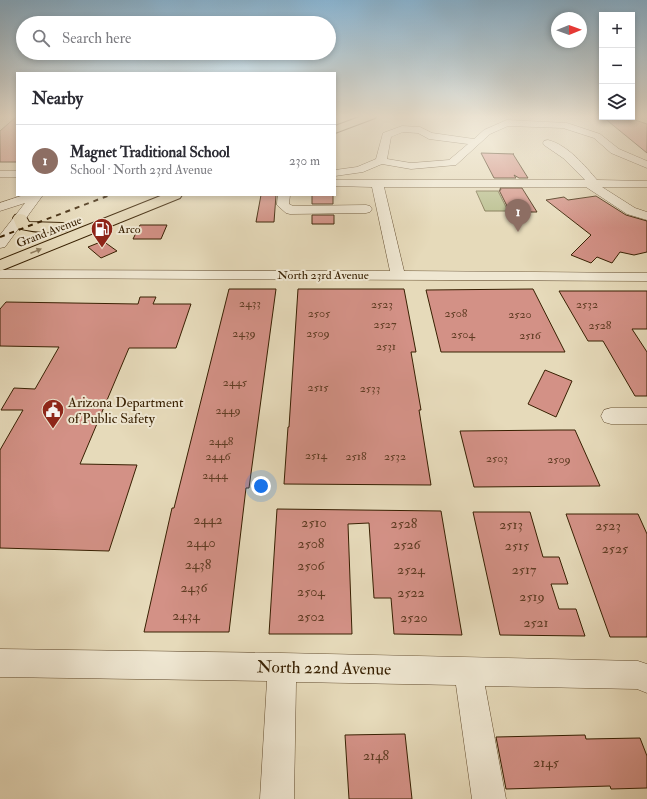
<!DOCTYPE html>
<meta charset="utf-8">
<style>
:root{--surface:#fff;--page:#f2f2f3;--text:#2b2b33;--muted:#7c7c81;--line:#e1e1e2;--accent:#8f2418}
body{margin:0;font-family:"IM FELL Double Pica",serif;background:var(--page);color:var(--text)}
.controls{position:absolute;right:12px;top:12px;display:grid;overflow:hidden;border-radius:0px;box-shadow:0 2px 6px #0003}
.controls button{width:36px;height:36px;display:grid;place-items:center;padding:0;border:0;border-bottom:1px solid var(--line);background:var(--surface);color:var(--text);font:20px sans-serif}
.compass{position:absolute;left:551px;top:12px;width:36px;height:36px;border-radius:50%;background:var(--surface);box-shadow:0 2px 6px #0003;rotate:89deg}
.you{position:absolute;left:261px;top:486px;width:14px;height:14px;margin:-10px;border:3px solid #fff;border-radius:50%;background:#1a73e8;box-shadow:0 0 0 6px #1a73e833}
.badge{display:grid;place-items:center;width:26px;height:26px;border-radius:50%;background:var(--accent);color:#fff;font-size:13px;font-weight:700}
.pin{position:absolute;translate:-50% -33px;filter:drop-shadow(0 1px 2px #0008)}
.pin::after{content:'';position:absolute;top:21px;width:14px;height:12px;background:inherit;clip-path:polygon(0 0,100% 0,50% 100%)}
.list{margin:0;padding:0;list-style:none}
h2{display:flex;justify-content:space-between;align-items:center;height:52px;margin:0;padding:0 16px;font-size:17px}
h2 small{font-size:13px;font-weight:400;color:var(--muted)}
.list li{display:grid;grid-template-columns:26px 1fr auto;gap:12px;align-items:center;box-sizing:border-box;height:72px;padding:0 16px;border-top:1px solid var(--line)}
.list b{display:block;font-size:15px;white-space:nowrap}
.list p{margin:0;font-size:13px;white-space:nowrap;color:var(--muted)}
.list em{font-size:13px;font-style:normal;color:var(--muted)}
.icon{flex:none;width:22px;height:22px;fill:none;stroke:currentColor;stroke-width:2;stroke-linecap:round;stroke-linejoin:round}
.map{position:relative;flex:none;width:647px;height:799px;overflow:hidden}
.search{position:absolute;background:var(--surface);box-shadow:0 2px 6px #0003;left:16px;top:16px;width:320px;height:44px;display:flex;align-items:center;gap:10px;box-sizing:border-box;padding:0 14px;border-radius:22px;color:var(--muted);font-size:15px}
.panel{position:absolute;background:var(--surface);box-shadow:0 2px 6px #0003;left:16px;top:72px;width:320px;height:124px;border-radius:0px}
.map>svg:first-child{display:block}
</style>
<div class="map">
<svg width="647" height="799" viewBox="0 0 647 799">
<rect width="100%" height="100%" fill="#e6daba"/>
<filter id="stains"><feTurbulence type="fractalNoise" baseFrequency=".005" numOctaves="4"/><feColorMatrix values="0 0 0 0 .2 0 0 0 0 .09 0 0 0 0 .02 0 0 0 .5 -.17"/></filter>
<radialGradient id="worn" r=".72"><stop offset=".6" stop-color="#630" stop-opacity="0"/><stop offset="1" stop-color="#630" stop-opacity=".3"/></radialGradient>
<!-- green -->
<path fill="#b8be8d" stroke="#786f48" d="M 476,191 L 498,191 L 508,211 L 485,211 Z"/>
<!-- building -->
<path fill="#d39186" stroke="#382002" d="M 17,116 L 17,162 L 0,162 L 0,131 Z
M 603,117 L 626,117 L 647,124 L 647,153 Z
M 481,153 L 514,154 L 513,154 L 528,178 L 519,178 L 514,175 L 516,178 L 494,178 Z
M 500,188 L 522,188 L 537,212 L 510,212 L 499,190 L 501,190 Z
M 261,195 L 276,195 L 274,222 L 256,222 Z
M 312,195 L 333,195 L 333,204 L 312,204 Z
M 596,196 L 626,215 L 647,221 L 647,252 L 634,255 L 620,252 L 612,263 L 597,257 L 591,263 L 571,255 L 591,235 L 546,200 L 564,197 L 568,200 Z
M 312,215 L 334,215 L 334,224 L 312,224 Z
M 140,225 L 167,225 L 161,239 L 133,239 Z
M 103,241 L 117,251 L 101,258 L 88,247 Z
M 229,289 L 276,289 L 249,488 L 246,488 L 229,632 L 144,632 L 172,508 L 174,508 Z
M 298,289 L 404,289 L 416,352 L 411,352 L 421,410 L 419,410 L 431,485 L 284,484 L 288,427 L 289,427 Z
M 533,289 L 565,352 L 441,352 L 426,290 Z
M 559,291 L 647,291 L 647,329 L 632,329 L 647,352 L 647,396 L 635,396 L 603,341 L 588,341 Z
M 140,297 L 156,297 L 153,304 L 191,304 L 176,348 L 129,348 L 80,464 L 137,465 L 109,551 L 0,548 L 0,450 L 23,410 L 1,410 L 14,388 L 35,389 L 59,347 L 0,346 L 0,309 L 6,302 L 138,304 Z
M 545,370 L 572,381 L 556,417 L 528,404 Z
M 558,430 L 575,430 L 600,486 L 474,487 L 460,431 Z
M 277,509 L 441,511 L 462,635 L 394,634 L 391,598 L 374,598 L 369,523 L 348,524 L 352,634 L 269,634 Z
M 473,512 L 530,512 L 543,557 L 559,557 L 568,584 L 551,584 L 559,609 L 576,609 L 585,636 L 500,635 Z
M 566,514 L 638,514 L 647,534 L 647,637 L 610,637 Z
M 405,734 L 412,799 L 349,799 L 345,735 Z
M 585,735 L 586,739 L 640,738 L 647,756 L 647,788 L 611,789 L 610,786 L 506,789 L 496,737 Z"/>
<g fill="none" stroke-linecap="round" stroke-linejoin="round">
<!-- minor casing -->
<g stroke="#644e30" stroke-width="1">
<path id="minor" d="M 507,120 L 567,123 L 600,134 L 619,149 L 647,161 L 647,168 L 611,153 L 594,138 L 563,128 L 508,126 L 490,134 L 456,165 L 411,169 L 382,164 L 363,172 L 335,176 L 335,170 L 357,167 L 376,159 L 383,133 L 402,126 L 420,127 L 432,133 L 474,139 L 484,130 ZM 403,132 L 418,133 L 429,139 L 468,144 L 449,160 L 411,163 L 387,159 L 391,137 Z
M 548,140 C 568,145 585,166 597,180 L 647,181 L 647,187 L 602,187 L 635,208 L 647,212 L 647,220 L 627,214 L 586,187 L 384,187 L 404,271 L 647,273 L 647,281 L 0,278 L 0,270 L 390,271 L 372,187 L 335,186 L 335,180 L 585,180 L 563,158 L 544,145 L 543,143 L 544,141 Z
M 0,171 L 17,171 L 17,177 L 0,177 Z
M 24,195 L 43,195 L 5,247 L 0,248 L 0,235 L 25,203 L 0,211 L 0,203 Z
M 278,195 L 290,195 L 289,204 L 293,206 L 366,205 L 370,206 L 372,209 L 370,212 L 366,213 L 290,214 L 286,213 L 277,205 Z
M 611,408 L 647,408 L 647,424 L 611,424 L 604,422 L 601,416 L 604,410 Z
M 0,649 L 282,653 L 638,661 L 647,664 L 647,693 L 637,689 L 485,686 L 506,799 L 472,799 L 456,685 L 296,682 L 294,799 L 260,799 L 267,681 L 0,677 Z"/>
</g>
<!-- major casing -->
<g stroke="#382002" stroke-width="2">
<path id="major" d="M 362,116 L 376,116 L 375,118 L 335,133 L 335,126 Z
M 163,195 L 182,195 L 180,198 L 0,271 L 0,260 Z
M 20,214 L 25,215 L 29,222 L 62,223 L 67,224 L 69,227 L 67,230 C 51,234 33,232 17,228 L 13,218 L 15,215 Z"/>
</g>
<!-- minor -->
<use href="#minor" fill="#efe7d2" fill-rule="evenodd"/>
<!-- major -->
<use href="#major" fill="#e6daba" fill-rule="evenodd"/>
<!-- rail -->
<path stroke="#382002" stroke-width="2" stroke-dasharray="5 5" stroke-linecap="butt" d="M 0,237 L 110,195"/>
</g>
<!-- one-way arrows -->
<defs><path id="oneway-solid" d="M-6-.8H1V-3.2L6.5 0L1 3.2V.8H-6Z"/></defs>
<use fill="#8f7d5e" href="#oneway-solid" transform="translate(36 251) rotate(-22)"/>
<!-- sky -->
<linearGradient id="sky" x2="0" y2="1"><stop stop-color="#89b6d5"/><stop offset="0.51" stop-color="#f4eee0"/><stop offset="1" stop-color="#f4eee0" stop-opacity="0"/></linearGradient>
<rect width="647" height="228" fill="url(#sky)"/>
<!-- icons -->
<defs>
<g id="fuel-pin" transform="scale(1.15)"><path d="M0 17L-7.5 6A9.5 9.5 0 1 1 7.5 6Z" fill="#8f2418" stroke="#efe7d2"/><path d="M-5.5-6h7V0h2V4h1.3V-2.5L3-4.5l.8-.8L6-3V5H2.5V1h-1V6h-7ZM-4.2-4.7v3.2H.2V-4.7Z" fill="#fff"/></g>
<g id="civic-pin" transform="scale(1.15)"><path d="M0 17L-7.5 6A9.5 9.5 0 1 1 7.5 6Z" fill="#8f2418" stroke="#efe7d2"/><path d="M-.6-6.5H3V-4.5H.6V-3L4-1V1h2V6H-6V1h2V-1L-.6-3ZM-1.2 2.5V6h2.4V2.5Z" fill="#fff"/></g>
</defs>
<g fill-rule="evenodd">
<use href="#fuel-pin" x="102" y="229"/>
<use href="#civic-pin" x="53" y="410"/>
</g>
<g text-anchor="middle" dominant-baseline="central" stroke-width="4" stroke-linejoin="round" paint-order="stroke">
<!-- far-poi labels -->
<g font-size="12" fill="#382002" stroke="#efe7d2" text-anchor="start">
<text x="118" y="229">Arco</text>
</g>
<!-- far-street labels -->
<g font-size="12" fill="#382002" stroke="#efe7d2">
<text transform="translate(49 232) rotate(-21)">Grand Avenue</text>
<text x="323" y="275">North 23rd Avenue</text>
</g>
<!-- number labels -->
<g font-size="12" fill="#5f3c23">
<text x="250" y="303">2433</text>
<text x="382" y="304">2523</text>
<text x="587" y="304">2532</text>
<text x="319" y="313">2505</text>
<text x="456" y="313">2508</text>
<text x="520" y="314">2520</text>
<text x="385" y="324">2527</text>
<text x="600" y="325">2528</text>
<text x="244" y="333">2439</text>
<text x="318" y="333">2509</text>
<text x="463" y="334">2504</text>
<text x="530" y="335">2516</text>
<text x="386" y="346">2531</text>
<text x="235" y="382">2445</text>
<text x="318" y="387">2515</text>
<text x="370" y="388">2533</text>
<text x="228" y="410">2449</text>
<text x="221" y="441">2448</text>
<text x="316" y="455">2514</text>
<text x="218" y="456">2446</text>
<text x="356" y="456">2518</text>
<text x="395" y="456">2532</text>
<text x="497" y="458">2503</text>
<text x="559" y="459">2509</text>
<text x="215" y="475">2444</text>
</g>
<!-- poi labels -->
<g font-size="14" fill="#382002" stroke="#efe7d2" text-anchor="start">
<text x="68" y="402">Arizona Department<tspan x="68" dy="16">of Public Safety</tspan></text>
</g>
<!-- near-number labels -->
<g font-size="14" fill="#5f3c23">
<text x="208" y="519">2442</text>
<text x="314" y="522">2510</text>
<text x="404" y="523">2528</text>
<text x="511" y="524">2513</text>
<text x="608" y="525">2523</text>
<text x="201" y="542">2440</text>
<text x="311" y="543">2508</text>
<text x="407" y="544">2526</text>
<text x="517" y="545">2515</text>
<text x="615" y="548">2525</text>
<text x="198" y="564">2438</text>
<text x="311" y="565">2506</text>
<text x="411" y="569">2524</text>
<text x="524" y="569">2517</text>
<text x="194" y="587">2436</text>
<text x="311" y="591">2504</text>
<text x="411" y="592">2522</text>
<text x="532" y="596">2519</text>
<text x="186" y="615">2434</text>
<text x="311" y="616">2502</text>
<text x="414" y="617">2520</text>
<text x="536" y="622">2521</text>
<text x="376" y="755">2148</text>
<text x="546" y="762">2145</text>
</g>
<!-- near-street labels -->
<g font-size="17" fill="#382002" stroke="#efe7d2">
<text transform="translate(324 668) rotate(1)">North 22nd Avenue</text>
</g>
</g>
<rect width="100%" height="100%" filter="url(#stains)"/>
<rect width="100%" height="100%" fill="url(#worn)"/>
</svg>
<div class="controls">
<button>+</button>
<button>−</button>
<button><svg class="icon" aria-label="layers" viewBox="0 0 24 24"><path d="M12 4l9 5-9 5-9-5zM3 14l9 5 9-5"/></svg></button>
</div>
<svg class="compass" viewBox="-18 -18 36 36"><path d="M0-13l5 13h-10z" fill="#e53935"/><path d="M0 13l5-13h-10z" fill="#7c7c81"/></svg>
<div class="you"></div>
<div class="pin badge" style="left:518px;top:232px;background:#8d6e63">1</div>
<div class="search"><svg class="icon" aria-label="search" viewBox="0 0 24 24"><circle cx="10" cy="10" r="6"/><path d="M15 15l6 6"/></svg>Search here</div>
<section class="panel">
<h2>Nearby<small></small></h2>
<ul class="list">
<li><span class="badge" style="background:#8d6e63">1</span><div><b>Magnet Traditional School</b><p>School · North 23rd Avenue</p></div><em>230 m</em></li>
</ul>
</section>
</div>
